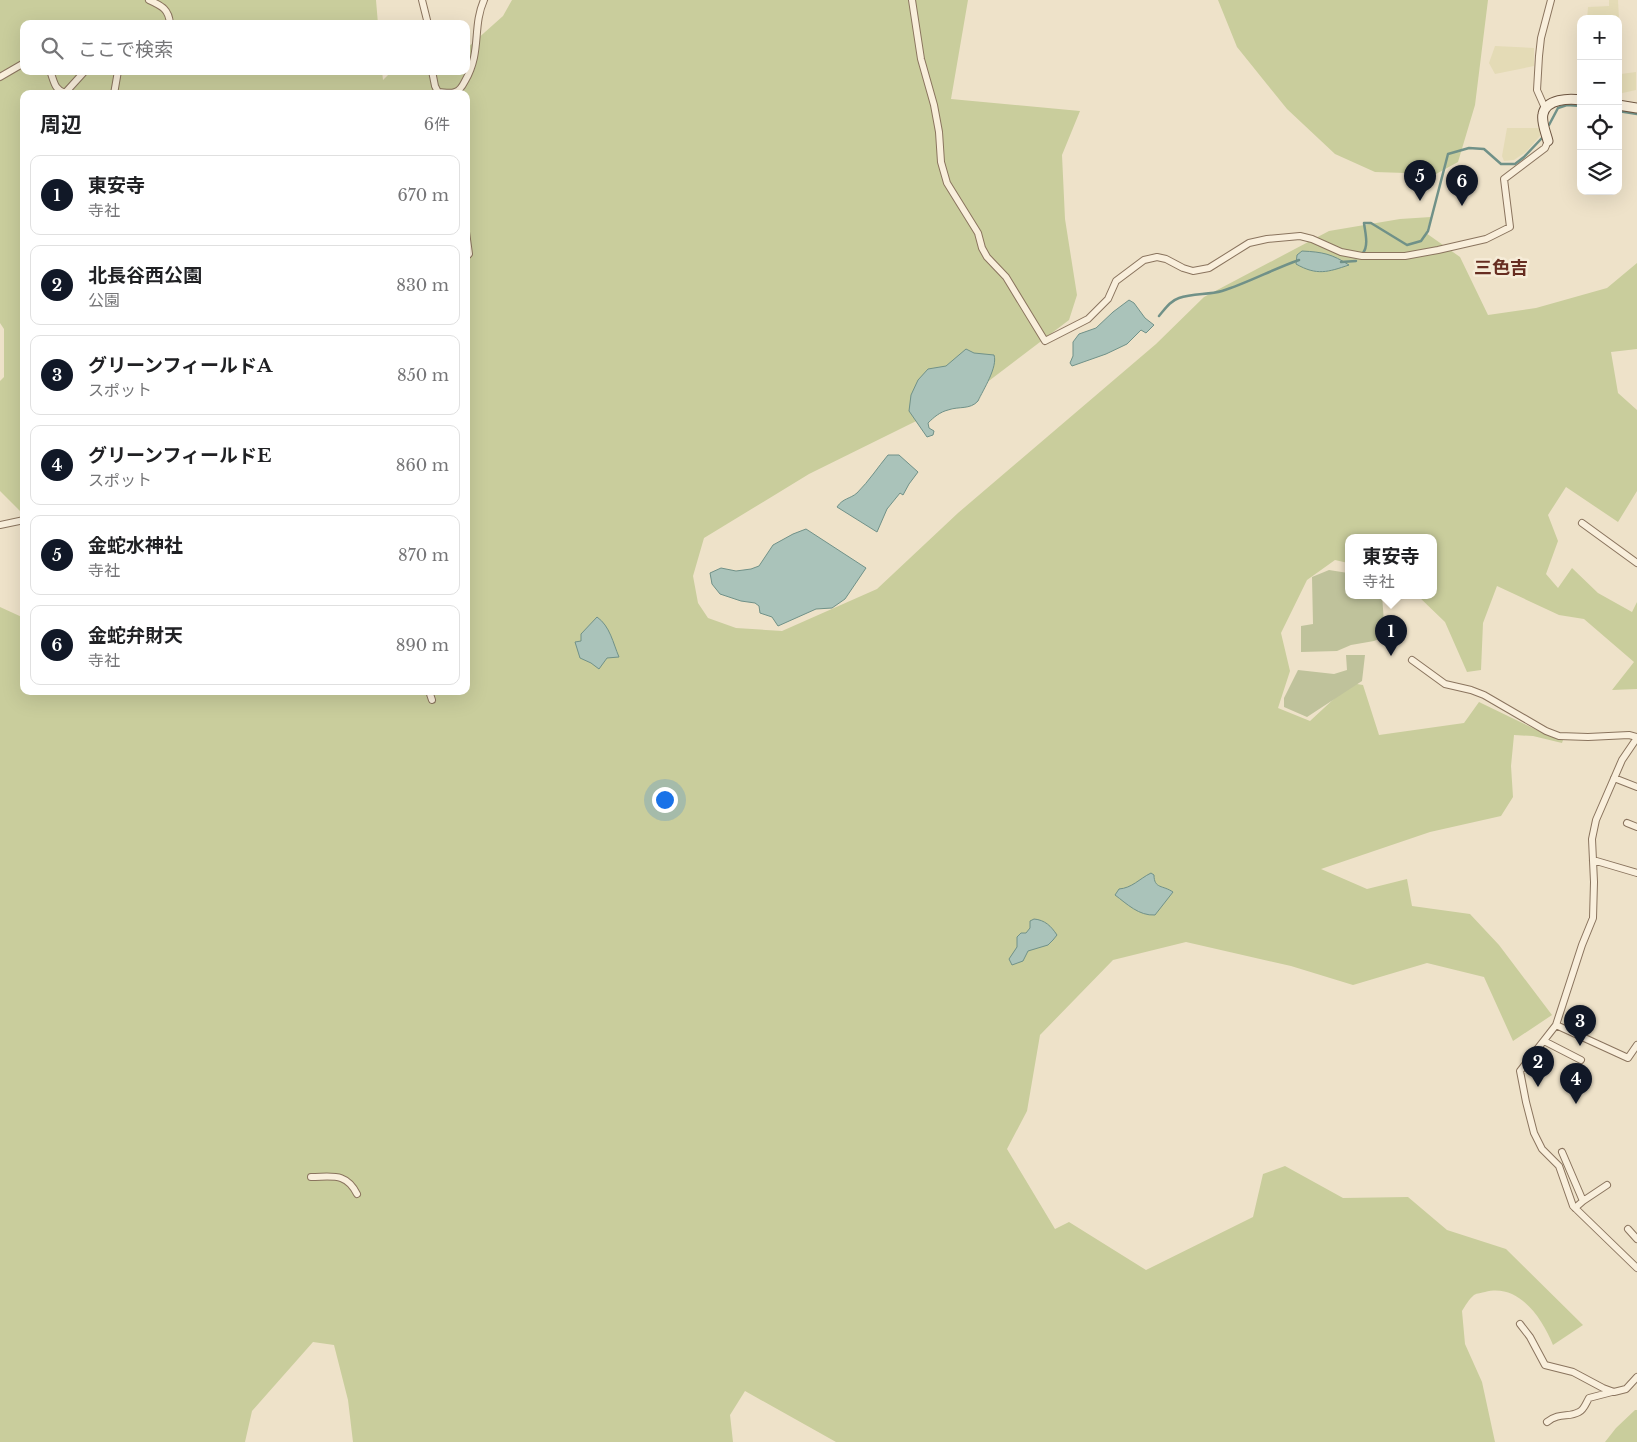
<!DOCTYPE html>
<html lang="ja">
<meta charset="utf-8">
<style>
:root{--surface:#fff;--page:#f2f2f2;--text:#202124;--muted:#757577;--line:#e0e0e0;--accent:#111827}
body{margin:0;font-family:"Libre Baskerville","Noto Sans JP",serif;background:var(--page);color:var(--text)}
.controls{position:absolute;right:15px;top:15px;display:grid;overflow:hidden;border-radius:10px;box-shadow:0 5px 20px #0002}
.controls button{width:45px;height:45px;display:grid;place-items:center;padding:0;border:0;border-bottom:1px solid var(--line);background:var(--surface);color:var(--text);font:25px sans-serif}
.you{position:absolute;left:664px;top:799px;width:18px;height:18px;margin:-12px;border:4px solid #fff;border-radius:50%;background:#1a73e8;box-shadow:0 0 0 8px #1a73e833}
.badge{display:grid;place-items:center;width:32px;height:32px;border-radius:50%;background:var(--accent);color:#fff;font-size:16px;font-weight:700}
.pin{position:absolute;translate:-50% -41px;filter:drop-shadow(0 1px 2px #0008)}
.pin::after{content:'';position:absolute;top:26px;width:18px;height:15px;background:inherit;clip-path:polygon(0 0,100% 0,50% 100%)}
.popup{position:absolute;left:1345px;top:534px;width:92px;height:65px;box-sizing:border-box;display:grid;place-content:center;border-radius:10px;background:var(--surface);filter:drop-shadow(0 1px 4px #0005);font-size:16px;white-space:nowrap;color:var(--muted)}
.popup b{font-size:19px;color:var(--text)}
.popup::after{content:'';position:absolute;left:50%;top:100%;margin-left:-10px;border:10px solid transparent;border-top-color:var(--surface)}
.list{margin:0;padding:0;list-style:none}
h2{display:flex;justify-content:space-between;align-items:center;height:65px;margin:0;padding:0 20px;font-size:21px}
h2 small{font-size:16px;font-weight:400;color:var(--muted)}
.list li{display:grid;grid-template-columns:32px 1fr auto;gap:15px;align-items:center;box-sizing:border-box;height:80px;margin:0 10px 10px;padding:0 10px;border:1px solid var(--line);border-radius:10px}
.list b{display:block;font-size:19px;white-space:nowrap}
.list p{margin:0;font-size:16px;white-space:nowrap;color:var(--muted)}
.list em{font-size:16px;font-style:normal;color:var(--muted)}
.icon{flex:none;width:28px;height:28px;fill:none;stroke:currentColor;stroke-width:2;stroke-linecap:round;stroke-linejoin:round}
.map{position:relative;flex:none;width:1637px;height:1442px;overflow:hidden}
.search{position:absolute;background:var(--surface);box-shadow:0 5px 20px #0002;left:20px;top:20px;width:450px;height:55px;display:flex;align-items:center;gap:12px;box-sizing:border-box;padding:0 18px;border-radius:10px;color:var(--muted);font-size:19px}
.panel{position:absolute;background:var(--surface);box-shadow:0 5px 20px #0002;left:20px;top:90px;width:450px;height:605px;border-radius:10px}
.map>svg:first-child{display:block}
</style>
<div class="map">
<svg width="1637" height="1442" viewBox="0 0 1637 1442">
<rect width="100%" height="100%" fill="#eee2c9"/>
<!-- farmland -->
<path fill="#e4dbb6" d="M 1609,0 L 1618,0 L 1619,19 L 1587,19 L 1588,7 L 1609,6 Z
M 1495,46 L 1534,48 L 1534,66 L 1495,74 L 1489,63 Z
M 1636,72 L 1636,90 L 1618,94 L 1618,82 L 1622,81 L 1621,74 Z
M 1507,128 L 1540,128 L 1540,136 L 1526,152 L 1514,160 L 1504,161 L 1502,156 Z"/>
<!-- green -->
<path fill="#c9cd9c" d="M 0,0 L 376,0 L 378,24 L 24,24 L 24,71 L 382,71 L 383,80 L 389,74 L 406,71 L 466,71 L 466,49 L 503,16 L 512,0 L 968,0 L 951,99 L 1080,111 L 1062,155 L 1065,219 L 1077,295 L 1069,320 L 973,393 L 809,474 L 704,538 L 693,576 L 698,603 L 708,618 L 736,628 L 782,631 L 877,589 L 958,513 L 1156,344 L 1204,297 L 1329,231 L 1400,219 L 1431,217 L 1426,233 L 1460,257 L 1488,315 L 1536,308 L 1607,288 L 1637,263 L 1637,349 L 1611,352 L 1618,393 L 1637,410 L 1637,491 L 1618,522 L 1566,487 L 1548,515 L 1558,541 L 1546,574 L 1558,588 L 1572,568 L 1598,593 L 1632,612 L 1637,602 L 1637,689 L 1612,690 L 1634,662 L 1584,619 L 1559,615 L 1497,586 L 1483,623 L 1481,670 L 1467,672 L 1445,622 L 1417,595 L 1434,595 L 1434,537 L 1348,537 L 1348,563 L 1335,560 L 1307,580 L 1281,633 L 1290,671 L 1278,708 L 1310,721 L 1351,683 L 1363,685 L 1379,735 L 1464,723 L 1479,702 L 1549,736 L 1563,740 L 1562,743 L 1533,736 L 1514,735 L 1511,766 L 1513,797 L 1501,816 L 1430,832 L 1321,869 L 1367,889 L 1407,879 L 1412,906 L 1470,914 L 1499,945 L 1552,1015 L 1513,1041 L 1484,977 L 1427,963 L 1353,985 L 1291,966 L 1186,942 L 1113,960 L 1040,1035 L 1027,1111 L 1007,1149 L 1055,1229 L 1069,1222 L 1146,1270 L 1253,1217 L 1263,1174 L 1285,1166 L 1343,1198 L 1408,1197 L 1447,1230 L 1506,1249 L 1583,1325 L 1553,1345 C 1542,1318 1519,1283 1485,1292 C 1482,1293 1477,1293 1474,1295 C 1469,1299 1465,1306 1462,1311 L 1465,1344 L 1482,1382 L 1495,1442 L 836,1442 L 745,1391 L 730,1415 L 733,1442 L 353,1442 L 348,1400 L 334,1345 L 313,1342 L 252,1411 L 245,1442 L 0,1442 L 0,607 L 24,618 L 24,691 L 466,691 L 466,94 L 24,94 L 24,515 L 0,491 L 0,381 L 4,377 L 4,329 L 0,323 Z
M 1218,0 L 1488,0 L 1475,105 L 1458,162 L 1436,174 L 1375,172 L 1335,154 L 1287,109 L 1237,47 Z
M 1635,1410 L 1637,1410 L 1637,1442 L 1605,1442 L 1616,1428 Z"/>
<!-- cemetery -->
<path fill="#bfc29b" d="M 1329,570 L 1348,573 L 1348,595 L 1382,595 L 1385,636 L 1374,641 L 1351,645 L 1337,651 L 1301,652 L 1301,626 L 1313,624 L 1312,577 Z
M 1346,655 L 1365,655 L 1362,681 L 1307,717 L 1284,707 L 1284,698 L 1298,670 L 1334,674 L 1347,670 Z"/>
<!-- water -->
<path fill="#aac3ba" stroke="#709188" d="M 1302,251 C 1323,252 1332,254 1349,265 C 1328,272 1317,276 1296,264 L 1297,255 Z
M 1129,300 L 1134,303 L 1145,318 L 1154,325 L 1146,333 L 1141,330 L 1127,344 L 1106,354 L 1072,366 L 1070,363 L 1073,356 L 1073,342 L 1079,334 L 1096,328 L 1113,312 Z
M 966,349 L 974,353 L 994,355 C 998,367 983,390 978,401 C 970,410 959,406 948,410 C 940,412 934,417 928,423 L 929,428 L 934,431 L 933,435 L 927,437 L 909,411 L 911,395 L 918,380 L 928,369 L 946,366 Z
M 888,455 L 899,455 L 918,472 L 909,484 L 903,495 L 900,493 L 887,509 L 877,532 L 837,507 C 843,498 850,499 857,493 C 869,481 878,467 888,455 Z
M 806,529 L 866,568 L 845,599 L 832,608 L 816,609 L 778,626 L 772,617 L 760,613 L 759,606 L 755,603 L 741,601 L 720,594 L 712,584 L 710,573 L 721,568 L 736,571 L 751,569 L 759,566 L 773,545 L 793,534 Z
M 597,617 C 610,626 613,643 619,657 L 607,658 L 599,669 L 591,663 L 580,658 L 575,642 L 581,641 L 581,634 Z
M 1151,873 L 1154,875 C 1154,889 1163,885 1173,892 L 1155,915 C 1139,916 1127,904 1115,895 L 1119,889 C 1132,888 1139,879 1151,873 Z
M 1034,919 C 1045,920 1051,926 1057,935 L 1053,940 L 1048,945 L 1028,951 L 1023,961 L 1012,965 L 1009,959 L 1017,947 L 1017,937 L 1021,933 L 1026,933 L 1030,928 L 1030,921 Z"/>
<g fill="none" stroke-linecap="round" stroke-linejoin="round">
<!-- stream -->
<path stroke="#709188" stroke-width="2.5" d="M 1618,111 L 1637,114
M 1549,125 L 1558,108 L 1567,105 L 1581,106
M 1363,253 C 1369,245 1365,232 1364,223 L 1371,223 L 1407,245 L 1421,241 L 1428,231 L 1448,154 L 1469,148 L 1484,149 L 1501,164 L 1515,164 L 1524,157 L 1542,138
M 1341,262 L 1356,261
M 1159,316 C 1165,309 1170,301 1179,298 C 1193,293 1208,295 1222,291 C 1248,283 1273,269 1299,260"/>
<!-- street casing -->
<g stroke="#8a745e" stroke-width="8">
<path id="street" d="M 149,0 C 162,6 169,9 170,24
M 422,0 L 428,24
M 912,0 L 921,59 L 934,105 L 939,132 L 941,162 L 947,183 L 978,233 L 982,248 L 987,257 L 1006,277 L 1045,341 L 1088,319 L 1108,299 L 1116,281 L 1144,260 L 1157,257 L 1166,259 L 1183,268 L 1193,271 L 1209,268 L 1249,243 L 1267,239 L 1300,236 L 1312,239 L 1341,252 L 1362,256 L 1405,256 L 1438,250 L 1486,239 L 1510,227 L 1504,179 L 1545,148 L 1548,141
M 50,71 C 54,80 54,90 65,93 L 85,71
M 432,71 L 435,86 L 439,94
M 0,77 L 24,63
M 439,92 C 443,92 450,94 455,92 C 460,91 463,85 465,81 C 482,52 472,27 484,0
M 114,94 L 118,71
M 1545,108 L 1537,90 L 1539,56 L 1541,38 L 1551,0
M 466,232 L 469,254 L 466,257
M 1582,523 L 1637,563
M 0,525 L 24,520
M 1412,660 L 1445,684 L 1471,690 L 1484,695 L 1546,731 L 1559,736 L 1588,737 L 1629,735 L 1637,737
M 429,691 L 432,700
M 1637,738 L 1622,760 L 1596,820 L 1592,839 L 1594,882 L 1593,918 L 1582,945 L 1556,1025 L 1520,1071 L 1526,1102 L 1534,1133 L 1542,1149 L 1559,1166 L 1573,1206 L 1637,1268
M 1614,778 L 1637,787
M 1627,823 L 1637,827
M 1593,860 L 1637,873
M 1556,1025 L 1628,1058 L 1637,1045
M 1544,1041 L 1581,1060
M 1562,1152 L 1583,1201 L 1575,1208
M 311,1177 C 332,1177 346,1172 357,1194
M 1583,1201 L 1607,1185
M 1628,1229 L 1637,1239
M 1520,1324 L 1530,1337 L 1545,1365 L 1573,1372 L 1603,1388 L 1614,1392 L 1626,1389 L 1637,1377
M 1547,1422 C 1560,1412 1568,1418 1579,1412 C 1584,1410 1586,1403 1589,1398 L 1612,1392"/>
</g>
<!-- secondary casing -->
<g stroke="#6d5541" stroke-width="11">
<path id="secondary" d="M 1618,105 L 1637,108
M 1548,141 C 1546,133 1541,122 1543,114 C 1546,99 1569,98 1581,100"/>
</g>
<!-- street -->
<use href="#street" stroke="#f9efdc" stroke-width="6"/>
<!-- secondary -->
<use href="#secondary" stroke="#f9efdc" stroke-width="9"/>
</g>
<g text-anchor="middle" dominant-baseline="central" stroke-width="5" stroke-linejoin="round" paint-order="stroke">
<!-- quarter labels -->
<g font-size="18" font-weight="bold" fill="#672d21" stroke="#f6ecd8">
<text x="1501" y="268">三色吉</text>
</g>
</g>
</svg>
<div class="controls">
<button>+</button>
<button>−</button>
<button><svg class="icon" aria-label="locate" viewBox="0 0 24 24"><circle cx="12" cy="12" r="6"/><path d="M12 2v4M12 18v4M2 12h4M18 12h4"/></svg></button>
<button><svg class="icon" aria-label="layers" viewBox="0 0 24 24"><path d="M12 4l9 5-9 5-9-5zM3 14l9 5 9-5"/></svg></button>
</div>
<div class="you"></div>
<div class="pin badge" style="left:1391px;top:656px">1</div>
<div class="popup"><b>東安寺</b>寺社</div>
<div class="pin badge" style="left:1538px;top:1087px">2</div>
<div class="pin badge" style="left:1580px;top:1046px">3</div>
<div class="pin badge" style="left:1576px;top:1104px">4</div>
<div class="pin badge" style="left:1420px;top:201px">5</div>
<div class="pin badge" style="left:1462px;top:206px">6</div>
<div class="search"><svg class="icon" aria-label="search" viewBox="0 0 24 24"><circle cx="10" cy="10" r="6"/><path d="M15 15l6 6"/></svg>ここで検索</div>
<section class="panel">
<h2>周辺<small>6件</small></h2>
<ul class="list">
<li><span class="badge">1</span><div><b>東安寺</b><p>寺社</p></div><em>670 m</em></li>
<li><span class="badge">2</span><div><b>北長谷西公園</b><p>公園</p></div><em>830 m</em></li>
<li><span class="badge">3</span><div><b>グリーンフィールドA</b><p>スポット</p></div><em>850 m</em></li>
<li><span class="badge">4</span><div><b>グリーンフィールドE</b><p>スポット</p></div><em>860 m</em></li>
<li><span class="badge">5</span><div><b>金蛇水神社</b><p>寺社</p></div><em>870 m</em></li>
<li><span class="badge">6</span><div><b>金蛇弁財天</b><p>寺社</p></div><em>890 m</em></li>
</ul>
</section>
</div>
